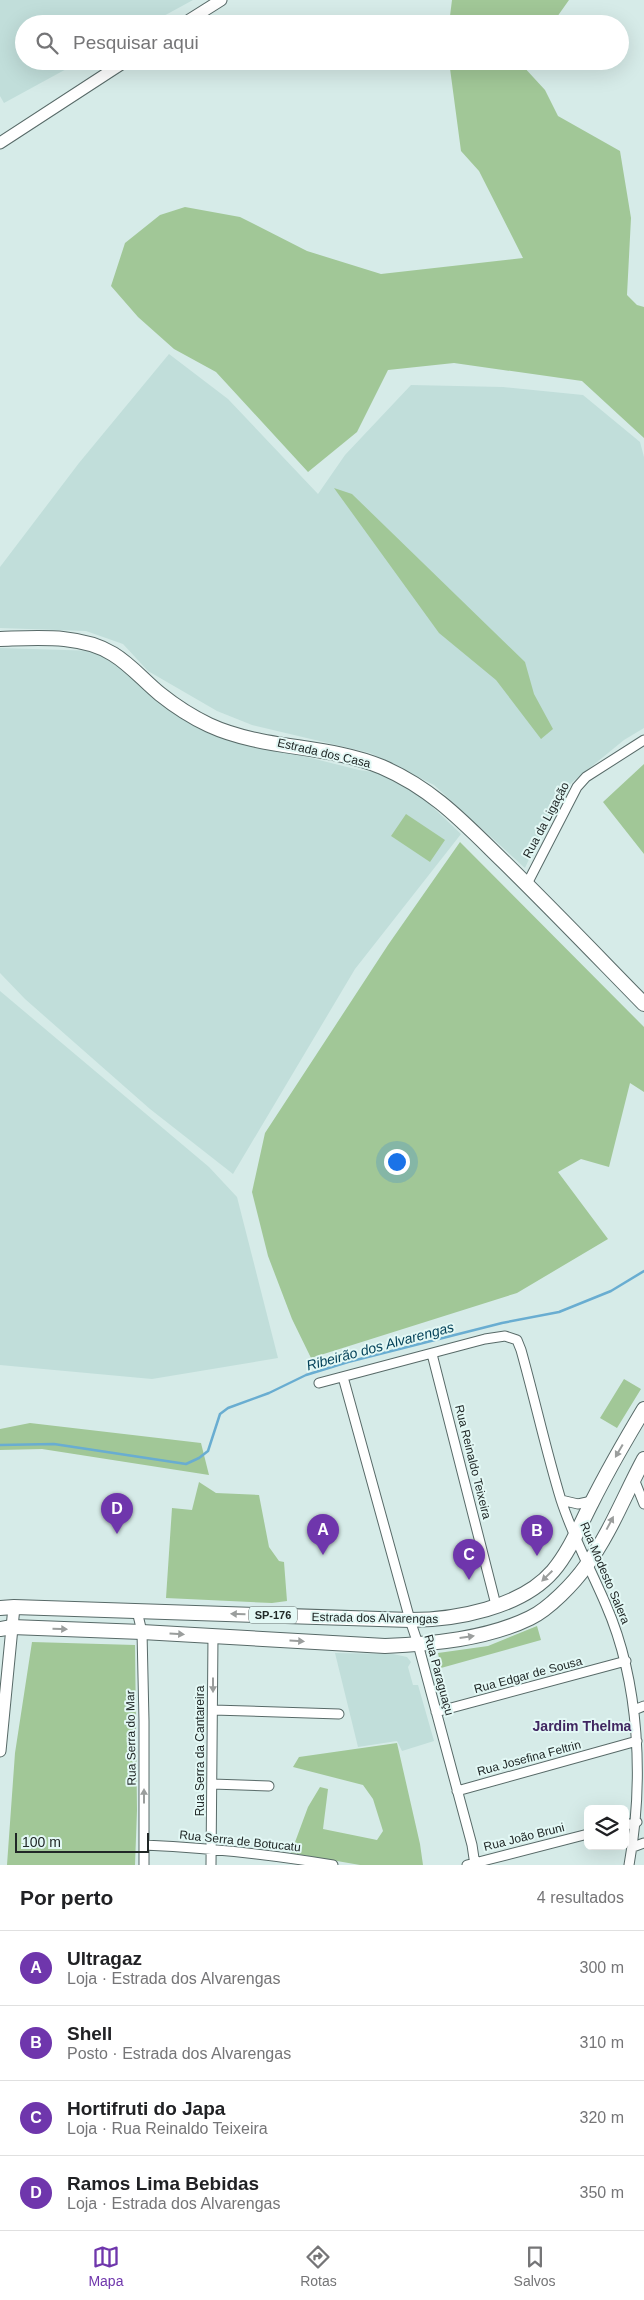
<!DOCTYPE html>
<html lang="pt">
<meta charset="utf-8">
<style>
:root{--surface:#fff;--page:#f6f6f6;--text:#202124;--muted:#757577;--line:#e0e0e0;--accent:#6f36ac}
body{margin:0;font-family:Arial,sans-serif;background:var(--page);color:var(--text)}
.controls{position:absolute;right:15px;bottom:15px;display:grid;overflow:hidden;border-radius:8px;box-shadow:0 5px 20px #0002}
.controls button{width:45px;height:45px;display:grid;place-items:center;padding:0;border:0;border-bottom:1px solid var(--line);background:var(--surface);color:var(--text);font:25px sans-serif}
.scale{position:absolute;left:15px;bottom:12px;width:134px;box-sizing:border-box;padding-left:5px;border:2px solid #202726;border-top:0;font-size:14px;line-height:18px;white-space:nowrap;color:#202726;-webkit-text-stroke:4px #e3f8f5;paint-order:stroke}
.you{position:absolute;left:396px;top:1161px;width:18px;height:18px;margin:-12px;border:4px solid #fff;border-radius:50%;background:#1a73e8;box-shadow:0 0 0 8px #1a73e833}
.badge{display:grid;place-items:center;width:32px;height:32px;border-radius:50%;background:var(--accent);color:#fff;font-size:16px;font-weight:700}
.pin{position:absolute;translate:-50% -41px;filter:drop-shadow(0 1px 2px #0008)}
.pin::after{content:'';position:absolute;top:26px;width:18px;height:15px;background:inherit;clip-path:polygon(0 0,100% 0,50% 100%)}
.list{margin:0;padding:0;list-style:none}
h2{display:flex;justify-content:space-between;align-items:center;height:65px;margin:0;padding:0 20px;font-size:21px}
h2 small{font-size:16px;font-weight:400;color:var(--muted)}
.list li{display:grid;grid-template-columns:32px 1fr auto;gap:15px;align-items:center;box-sizing:border-box;height:75px;padding:0 20px;border-top:1px solid var(--line)}
.list b{display:block;font-size:19px;white-space:nowrap}
.list p{margin:0;font-size:16px;white-space:nowrap;color:var(--muted)}
.list em{font-size:16px;font-style:normal;color:var(--muted)}
.icon{flex:none;width:28px;height:28px;fill:none;stroke:currentColor;stroke-width:2;stroke-linecap:round;stroke-linejoin:round}
.map{position:relative;flex:none;width:644px;height:1865px;overflow:hidden}
.search{position:absolute;background:var(--surface);box-shadow:0 5px 20px #0002;left:15px;right:15px;top:15px;height:55px;display:flex;align-items:center;gap:12px;box-sizing:border-box;padding:0 18px;border-radius:28px;color:var(--muted);font-size:19px}
.sheet{height:365px;background:var(--surface)}
nav{display:flex;justify-content:space-around;align-items:center;box-sizing:border-box;height:70px;border-top:1px solid var(--line);background:var(--surface);font-size:14px;color:var(--muted)}
nav a{display:grid;justify-items:center;gap:2px}
nav .on{color:var(--accent)}
.map>svg:first-child{display:block}
</style>
<div class="map">
<svg width="644" height="1865" viewBox="0 0 644 1865">
<rect width="100%" height="100%" fill="#d6ebe8"/>
<!-- built -->
<path fill="#c1deda" d="M 0,0 L 193,0 L 149,24 L 24,24 L 24,61 L 81,61 L 4,103 L 0,96 Z
M 169,354 L 228,399 L 318,494 L 345,455 L 411,385 L 503,387 L 583,395 L 640,442 L 644,457 L 644,728 L 624,740 L 559,793 L 525,868 L 434,785 L 370,753 L 252,725 L 217,711 L 148,671 L 123,644 L 86,631 L 0,628 L 0,567 L 79,463 Z
M 0,648 L 98,651 L 207,732 L 359,770 L 380,773 L 420,795 L 461,834 L 355,969 L 233,1174 L 150,1109 L 25,999 L 0,973 Z
M 0,991 L 209,1167 L 237,1197 L 278,1358 L 152,1379 L 0,1365 Z
M 335,1653 L 393,1654 L 407,1657 L 411,1662 L 408,1667 L 413,1685 L 418,1685 L 434,1741 L 402,1751 L 397,1741 L 358,1747 Z"/>
<!-- green -->
<path fill="#a1c797" d="M 452,0 L 569,0 L 552,24 L 449,24 Z
M 449,61 L 524,61 L 522,65 L 545,90 L 558,116 L 620,151 L 631,218 L 627,295 L 637,305 L 644,307 L 644,438 L 582,381 L 454,363 L 388,370 L 357,432 L 308,472 L 216,372 L 174,349 L 138,317 L 111,286 L 125,243 L 160,215 L 185,207 L 240,217 L 307,251 L 381,274 L 523,258 L 479,171 L 461,151 Z
M 334,488 L 352,494 L 525,662 L 534,694 L 553,729 L 541,739 L 496,680 L 439,633 Z
M 644,764 L 644,854 L 603,802 Z
M 406,814 L 445,840 L 430,862 L 391,836 Z
M 460,842 L 644,1027 L 644,1092 L 630,1083 L 609,1167 L 581,1159 L 558,1172 L 608,1239 L 517,1293 L 311,1358 L 292,1319 L 268,1256 L 252,1192 L 265,1133 L 388,945 Z
M 624,1379 L 641,1389 L 617,1428 L 600,1418 Z
M 30,1423 L 201,1443 L 209,1475 L 42,1449 L 0,1450 L 0,1429 Z
M 199,1482 L 216,1493 L 259,1495 L 269,1547 L 279,1561 L 284,1562 L 287,1601 L 272,1603 L 166,1598 L 172,1508 L 192,1510 Z
M 537,1626 L 541,1640 L 441,1668 L 438,1653 L 488,1646 Z
M 32,1642 L 135,1645 L 137,1810 L 135,1865 L 7,1865 L 15,1753 Z
M 397,1743 L 420,1844 L 423,1865 L 360,1865 L 291,1853 L 308,1807 L 320,1787 L 328,1789 L 323,1829 L 377,1840 L 383,1831 L 373,1799 L 363,1785 L 293,1767 L 299,1757 Z"/>
<g fill="none" stroke-linecap="round" stroke-linejoin="round">
<!-- stream -->
<path stroke="#69add1" stroke-width="2.5" d="M 0,1445 L 54,1444 L 186,1464 L 199,1458 L 208,1451 L 220,1414 L 228,1408 L 269,1393 L 306,1375 L 348,1362 L 502,1323 L 559,1312 L 611,1291 L 644,1271"/>
<!-- minor casing -->
<g stroke="#586a68" stroke-width="11">
<path id="minor" d="M 527,884 L 577,787 L 586,777 L 644,740
M 432,1354 L 496,1605
M 343,1377 L 410,1620 L 418,1644 L 472,1845 L 475,1865
M 319,1383 L 485,1339 L 505,1336 L 517,1340 L 521,1350 C 535,1400 546,1451 561,1500 C 573,1537 591,1570 606,1605 C 640,1683 644,1782 629,1865
M 634,1479 L 644,1504
M 561,1500 L 578,1504 L 592,1501
M 137,1611 L 142,1632 L 144,1721 L 144,1865
M 213,1710 L 339,1714
M 634,1710 L 644,1706
M 436,1712 L 626,1661
M 212,1784 L 269,1786
M 457,1791 L 637,1741
M 625,1825 L 637,1822
M 144,1845 C 208,1848 270,1854 333,1865
M 633,1847 L 644,1843
M 211,1865 L 213,1636
M 467,1865 L 588,1834"/>
</g>
<!-- tertiary casing -->
<g stroke="#586a68" stroke-width="13">
<path id="tertiary" d="M 183,24 L 221,0
M 0,143 L 126,61
M 0,1751 L 14,1607"/>
</g>
<!-- primary casing -->
<g stroke="#586a68" stroke-width="16">
<path id="primary" d="M 0,639 C 37,638 81,634 113,654 C 131,665 144,681 160,694 C 175,706 192,717 209,725 C 263,750 327,744 382,767 C 433,789 464,823 503,861 C 551,908 597,956 644,1004
M 0,1608 L 14,1607 L 410,1620 C 455,1620 521,1608 553,1571 C 570,1551 580,1525 592,1502 C 608,1470 626,1439 644,1409
M 0,1629 L 12,1627 L 142,1632 L 385,1646 C 433,1644 487,1639 530,1618 C 549,1609 574,1583 586,1566 C 610,1534 625,1494 644,1459"/>
</g>
<!-- minor -->
<use href="#minor" stroke="#fff" stroke-width="9"/>
<!-- tertiary -->
<use href="#tertiary" stroke="#fff" stroke-width="11"/>
<!-- primary -->
<use href="#primary" stroke="#fff" stroke-width="14"/>
</g>
<!-- one-way arrows -->
<defs><path id="oneway-solid" d="M-6-.8H1V-3.2L6.5 0L1 3.2V.8H-6Z" transform="scale(1.25)"/></defs>
<g fill="#9b9e9d">
<use href="#oneway-solid" transform="translate(619 1451) rotate(120)"/>
<use href="#oneway-solid" transform="translate(610 1523) rotate(-62)"/>
<use href="#oneway-solid" transform="translate(547 1576) rotate(136)"/>
<use href="#oneway-solid" transform="translate(238 1614) rotate(-178)"/>
<use href="#oneway-solid" transform="translate(60 1629) rotate(2)"/>
<use href="#oneway-solid" transform="translate(177 1634) rotate(4)"/>
<use href="#oneway-solid" transform="translate(467 1637) rotate(-8)"/>
<use href="#oneway-solid" transform="translate(297 1641) rotate(3)"/>
<use href="#oneway-solid" transform="translate(213 1685) rotate(90)"/>
<use href="#oneway-solid" transform="translate(144 1796) rotate(-90)"/>
</g>
<g text-anchor="middle" dominant-baseline="central" stroke-width="4" stroke-linejoin="round" paint-order="stroke">
<!-- shield labels -->
<rect fill="#e3f8f5" stroke="#5a6664" stroke-width="1" x="249" y="1606.5" width="48" height="17" rx="4"/>
<g font-size="11" font-weight="bold" fill="#202726">
<text x="273" y="1615">SP-176</text>
</g>
<!-- street labels -->
<g font-size="12" fill="#202726" stroke="#e3f8f5">
<text transform="translate(324 753) rotate(13)">Estrada dos Casa</text>
<text transform="translate(546 820) rotate(-62)">Rua da Ligação</text>
<text transform="translate(473 1462) rotate(76)">Rua Reinaldo Teixeira</text>
<text transform="translate(605 1573) rotate(67)">Rua Modesto Salera</text>
<text transform="translate(375 1618) rotate(1)">Estrada dos Alvarengas</text>
<text transform="translate(439 1675) rotate(75)">Rua Paraguaçu</text>
<text transform="translate(528 1675) rotate(-15)">Rua Edgar de Sousa</text>
<text transform="translate(131 1738) rotate(-91)">Rua Serra do Mar</text>
<text transform="translate(200 1751) rotate(-90)">Rua Serra da Cantareira</text>
<text transform="translate(529 1758) rotate(-15)">Rua Josefina Feltrin</text>
<text transform="translate(524 1837) rotate(-14)">Rua João Bruni</text>
<text transform="translate(240 1841) rotate(6)">Rua Serra de Botucatu</text>
</g>
<!-- water labels -->
<g font-size="14" font-style="italic" fill="#013f57" stroke="#e3f8f5">
<text transform="translate(380 1346) rotate(-15)">Ribeirão dos Alvarengas</text>
</g>
<!-- neighbourhood labels -->
<g font-size="14" font-weight="bold" fill="#402660" stroke="#e3f8f5">
<text x="582" y="1726">Jardim Thelma</text>
</g>
</g>
</svg>
<div class="controls">
<button><svg class="icon" aria-label="layers" viewBox="0 0 24 24"><path d="M12 4l9 5-9 5-9-5zM3 14l9 5 9-5"/></svg></button>
</div>
<div class="scale">100 m</div>
<div class="you"></div>
<div class="pin badge" style="left:323px;top:1555px">A</div>
<div class="pin badge" style="left:537px;top:1556px">B</div>
<div class="pin badge" style="left:469px;top:1580px">C</div>
<div class="pin badge" style="left:117px;top:1534px">D</div>
<div class="search"><svg class="icon" aria-label="search" viewBox="0 0 24 24"><circle cx="10" cy="10" r="6"/><path d="M15 15l6 6"/></svg>Pesquisar aqui</div>
</div>
<section class="sheet">
<h2>Por perto<small>4 resultados</small></h2>
<ul class="list">
<li><span class="badge">A</span><div><b>Ultragaz</b><p>Loja · Estrada dos Alvarengas</p></div><em>300 m</em></li>
<li><span class="badge">B</span><div><b>Shell</b><p>Posto · Estrada dos Alvarengas</p></div><em>310 m</em></li>
<li><span class="badge">C</span><div><b>Hortifruti do Japa</b><p>Loja · Rua Reinaldo Teixeira</p></div><em>320 m</em></li>
<li><span class="badge">D</span><div><b>Ramos Lima Bebidas</b><p>Loja · Estrada dos Alvarengas</p></div><em>350 m</em></li>
</ul>
</section>
<nav>
<a class="on"><svg class="icon" aria-label="map" viewBox="0 0 24 24"><path d="M3 6l6-2 6 2 6-2v14l-6 2-6-2-6 2zM9 4v14M15 6v14"/></svg>Mapa</a>
<a><svg class="icon" aria-label="directions" viewBox="0 0 24 24"><path d="M12 3l9 9-9 9-9-9zM9 14v-3h6M13 9l2 2-2 2"/></svg>Rotas</a>
<a><svg class="icon" aria-label="saved" viewBox="0 0 24 24"><path d="M7 4h10v16l-5-4-5 4z"/></svg>Salvos</a>
</nav>
